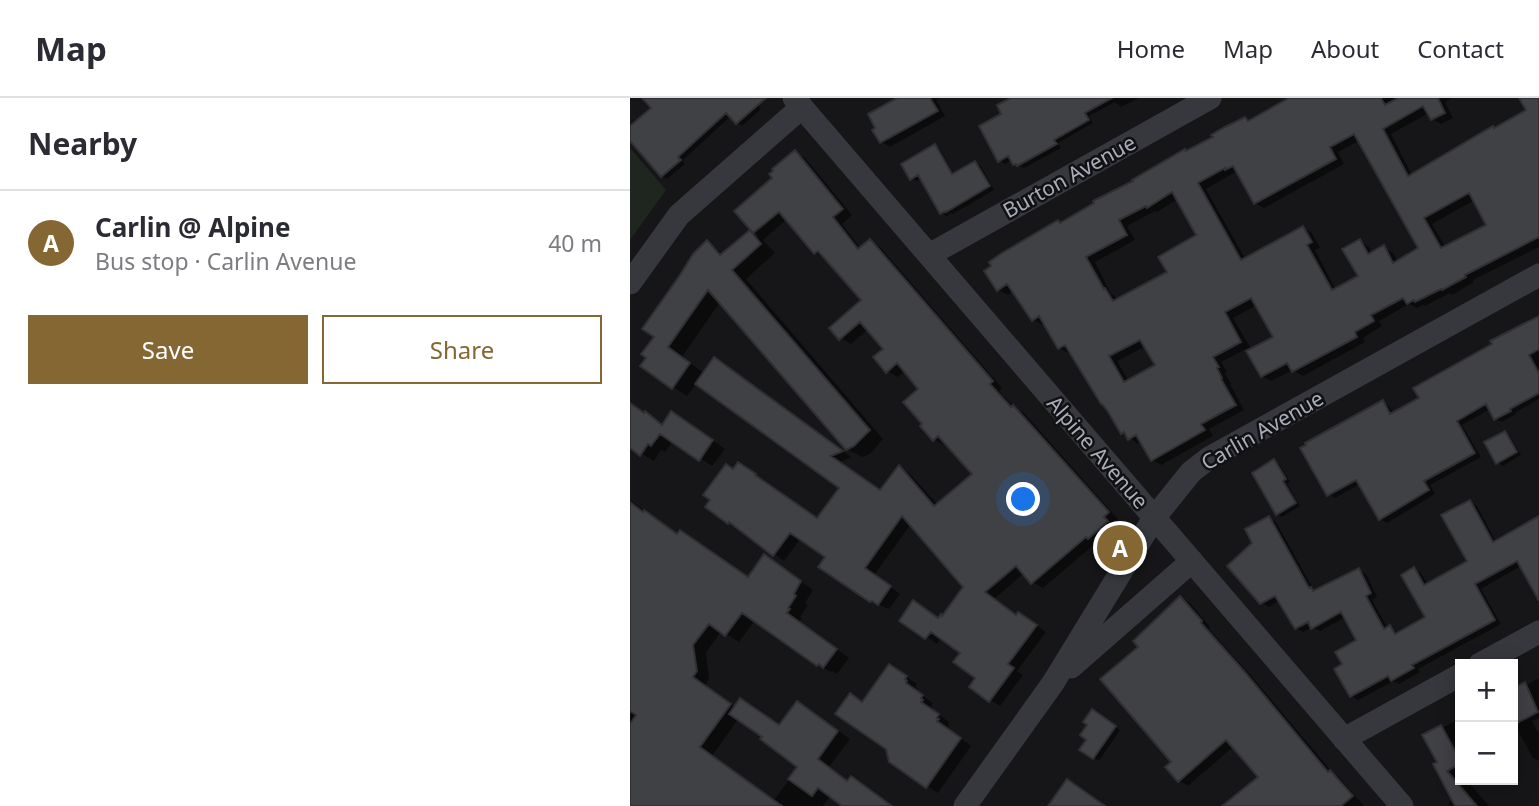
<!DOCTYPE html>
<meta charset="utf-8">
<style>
:root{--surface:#fff;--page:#f2f2f3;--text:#2b2b33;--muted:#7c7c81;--line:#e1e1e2;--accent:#856733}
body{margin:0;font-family:"Noto Sans",sans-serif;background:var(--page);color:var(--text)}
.controls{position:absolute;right:21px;bottom:21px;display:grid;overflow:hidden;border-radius:0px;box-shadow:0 4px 18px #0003}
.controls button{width:63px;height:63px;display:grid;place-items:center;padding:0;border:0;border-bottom:2px solid var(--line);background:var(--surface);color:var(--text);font:35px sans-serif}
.you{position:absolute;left:394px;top:402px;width:24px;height:24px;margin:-18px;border:5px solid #fff;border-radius:50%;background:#1a73e8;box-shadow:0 0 0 10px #1a73e833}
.badge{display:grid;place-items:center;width:46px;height:46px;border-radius:50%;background:var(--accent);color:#fff;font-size:23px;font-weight:700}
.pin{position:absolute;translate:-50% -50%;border:4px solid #fff;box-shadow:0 2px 7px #0006}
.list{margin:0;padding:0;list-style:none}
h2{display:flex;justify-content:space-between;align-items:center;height:91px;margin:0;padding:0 28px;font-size:30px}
h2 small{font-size:23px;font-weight:400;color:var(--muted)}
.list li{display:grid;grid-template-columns:46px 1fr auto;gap:21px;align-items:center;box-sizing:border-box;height:105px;padding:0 28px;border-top:2px solid var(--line)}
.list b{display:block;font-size:26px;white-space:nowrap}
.list p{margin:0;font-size:23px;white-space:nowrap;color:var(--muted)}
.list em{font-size:23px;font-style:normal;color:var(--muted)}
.actions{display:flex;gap:14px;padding:21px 28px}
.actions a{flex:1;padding:16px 0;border:2px solid var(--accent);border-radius:0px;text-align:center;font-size:24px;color:var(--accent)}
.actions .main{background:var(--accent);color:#fff}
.map{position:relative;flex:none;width:909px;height:708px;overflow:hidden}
header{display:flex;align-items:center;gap:42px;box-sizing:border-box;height:98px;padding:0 35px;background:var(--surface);border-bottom:2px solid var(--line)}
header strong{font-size:33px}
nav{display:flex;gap:38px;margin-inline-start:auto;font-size:24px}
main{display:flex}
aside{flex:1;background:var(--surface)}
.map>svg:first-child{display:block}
</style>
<header>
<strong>Map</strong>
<nav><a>Home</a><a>Map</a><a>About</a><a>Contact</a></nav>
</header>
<main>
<aside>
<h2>Nearby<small></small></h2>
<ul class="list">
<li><span class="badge">A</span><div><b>Carlin @ Alpine</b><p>Bus stop · Carlin Avenue</p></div><em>40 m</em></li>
</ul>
<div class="actions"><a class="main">Save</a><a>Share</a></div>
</aside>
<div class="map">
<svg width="909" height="708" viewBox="0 0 909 708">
<rect width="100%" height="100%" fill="#161618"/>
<!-- green -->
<path fill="#1e261f" d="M 0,50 L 36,92 L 0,142 Z"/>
<!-- shadow -->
<path fill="#0007" fill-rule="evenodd" d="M 11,0 L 123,0 L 131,11 L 112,28 L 101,18 L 52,63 L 55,66 L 37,81 L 32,78 L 0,41 L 0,31 L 21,12 Z
M 270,0 L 310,0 L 306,2 L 315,18 L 260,49 L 251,44 Z
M 394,0 L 509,0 L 491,9 L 485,4 L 459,18 L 463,25 L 428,45 L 431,50 L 394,70 L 384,66 L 382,62 L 375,66 L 370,63 L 351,28 L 373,16 Z
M 666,0 L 822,0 L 815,4 L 823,20 L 811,26 L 802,21 L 799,15 L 761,36 L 782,77 L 899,13 L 891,0 L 909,0 L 909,149 L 843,182 L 844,184 L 822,197 L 820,195 L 795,208 L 793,207 L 787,210 L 779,206 L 749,223 L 752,228 L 733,240 L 735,244 L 673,278 L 663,272 L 641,283 L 632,278 L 645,240 L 627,207 L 603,220 L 620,249 L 591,264 L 597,274 L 595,275 L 601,286 L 600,286 L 614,312 L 579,331 L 583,338 L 531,367 L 522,362 L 512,344 L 508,346 L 492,335 L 441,253 L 438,255 L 429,250 L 415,225 L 413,227 L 404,222 L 384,193 L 378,197 L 368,192 L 431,126 L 615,21 L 619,23 ZM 730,42 L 790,151 L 768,164 L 763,155 L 753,149 L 742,155 L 739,149 L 730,143 L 730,179 L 706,192 L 685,152 L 690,150 L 682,135 L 673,130 L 616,162 L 576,91 L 604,75 L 608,74 L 625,105 L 634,110 L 714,66 L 708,54 ZM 548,101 L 568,138 L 540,175 L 487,203 L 485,198 L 481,196 L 465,164 L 505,142 L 497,128 L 525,113 L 527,114 ZM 843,103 L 845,103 L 858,128 L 816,150 L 802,126 ZM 516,248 L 528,268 L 499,284 L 487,263 Z
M 305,48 L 310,51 L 324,77 L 345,65 L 351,68 L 364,92 L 323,116 L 321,115 L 317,118 L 311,115 L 292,80 L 287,83 L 281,80 Z
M 165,54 L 175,60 L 222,117 L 212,126 L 231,151 L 240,143 L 250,149 L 372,290 L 369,293 L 385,310 L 394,315 L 488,421 L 483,425 L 487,430 L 469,445 L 467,444 L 413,490 L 402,484 L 394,475 L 364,501 L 387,518 L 399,522 L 416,534 L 387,573 L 393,577 L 370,608 L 360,602 L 332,554 L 311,539 L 307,546 L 272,522 L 309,522 L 313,520 L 336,488 L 281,426 L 244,477 L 270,496 L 259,511 L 241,503 L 197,459 L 171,440 L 154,463 L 78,409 L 104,372 L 119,372 L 135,383 L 134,384 L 188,422 L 211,389 L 67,285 L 57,298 L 43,289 L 26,239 L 77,145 L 94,156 L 120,134 L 129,139 L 107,113 L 144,81 ZM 157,121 L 186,155 L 196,161 L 233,202 L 211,240 L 221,246 L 238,231 L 256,251 L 257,273 L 268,279 L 275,273 L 291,291 L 304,341 L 314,347 L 317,345 L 344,376 L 308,407 L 279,375 L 269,369 L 251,394 L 210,364 L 221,359 L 94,268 L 74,275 L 52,259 L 90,204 L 217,351 L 232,359 L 240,356 L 253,341 L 116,181 L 145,155 L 133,142 Z
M 909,217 L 909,301 L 885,315 L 886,316 L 872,324 L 866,321 L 860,311 L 832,327 L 851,359 L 800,387 L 805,396 L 757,425 L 750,421 L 730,386 L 705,400 L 699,396 L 753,304 L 759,308 L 764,316 L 791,301 L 901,224 L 899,222 Z
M 0,307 L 34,327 L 55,323 L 95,351 L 82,368 L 43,343 L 35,354 L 31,352 L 24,363 L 2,350 L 0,353 Z
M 875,335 L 880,338 L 891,357 L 873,368 L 868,365 Z
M 644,363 L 649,366 L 660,384 L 657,386 L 670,408 L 652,419 L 647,416 Z
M 0,402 L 49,437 L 119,481 L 147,466 L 183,492 L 175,505 L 178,507 L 170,519 L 172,520 L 169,524 L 219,560 L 207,576 L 202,573 L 201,574 L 188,567 L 125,522 L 109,544 L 91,533 L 76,555 L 79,581 L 75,587 L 106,609 L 151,629 L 168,605 L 181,613 L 220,641 L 199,669 L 219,684 L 234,688 L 263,708 L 216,708 L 201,697 L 193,708 L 0,708 ZM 109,620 L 134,639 L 169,669 L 144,702 L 82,658 Z
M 840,404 L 847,408 L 866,444 L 909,420 L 909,493 L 891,468 L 851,491 L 871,526 L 788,571 L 790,574 L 769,586 L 764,583 L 728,602 L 721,598 L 715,567 L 729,543 L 716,519 L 690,533 L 682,529 L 673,534 L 666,530 L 650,502 L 639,509 L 631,504 L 625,446 L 639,420 L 646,424 L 685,494 L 729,472 L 736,476 L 747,499 L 742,502 L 758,531 L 760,529 L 769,536 L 797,520 L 784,471 L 791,475 L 798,487 L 839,464 Z
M 551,500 L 560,505 L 580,529 L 579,531 L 623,580 L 704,676 L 709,679 L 734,708 L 610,708 L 631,679 L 604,648 L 558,688 L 549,683 L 511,549 Z
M 271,575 L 287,586 L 285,589 L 288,591 L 286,593 L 303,605 L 301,608 L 303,610 L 302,612 L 319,624 L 318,630 L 341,648 L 308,695 L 297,688 L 257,650 L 233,605 Z
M 909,580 L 909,620 L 902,623 L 909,636 L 909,663 L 903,660 L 888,633 L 883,636 L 883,591 L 894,586 L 897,587 Z
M 468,616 L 490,632 L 469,663 L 452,651 L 459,641 Z
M 830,620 L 830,682 L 849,682 L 841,687 L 859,708 L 820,708 L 818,706 L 823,701 L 810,666 L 812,630 Z"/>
<!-- building -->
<path fill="#404145" stroke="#303034" stroke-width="2" fill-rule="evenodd" d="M 12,0 L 136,0 L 106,26 L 96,15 L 48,59 L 51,62 L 31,79 L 0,43 L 0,28 L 21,10 Z
M 267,0 L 300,0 L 308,13 L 250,45 L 242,32 L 245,30 L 238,16 Z
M 381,0 L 482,0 L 455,15 L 459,22 L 424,42 L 427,46 L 387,68 L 386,66 L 383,67 L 378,58 L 368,64 L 349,28 L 371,16 L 367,7 Z
M 659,0 L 751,0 L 755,7 L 768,0 L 808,0 L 815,15 L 801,22 L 793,8 L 753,31 L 778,78 L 863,28 L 864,30 L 896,12 L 889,0 L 909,0 L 909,139 L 835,177 L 836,179 L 812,192 L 811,191 L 785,204 L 784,202 L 777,206 L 773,200 L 741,217 L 744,223 L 725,234 L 727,239 L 662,274 L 657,265 L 631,279 L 616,253 L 643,239 L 621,200 L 595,214 L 611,244 L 583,259 L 589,269 L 587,270 L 592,280 L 591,281 L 606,307 L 571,326 L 575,332 L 521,363 L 506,337 L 498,342 L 494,334 L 491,336 L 477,312 L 472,306 L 471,306 L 435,247 L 428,251 L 409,218 L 402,223 L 377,186 L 367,193 L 354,173 L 361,168 L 359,164 L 372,155 L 428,122 L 430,125 L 464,105 L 463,103 L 503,83 L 502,82 L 555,51 L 556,53 L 583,39 L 581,37 L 595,29 L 615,19 L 618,23 ZM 724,36 L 788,150 L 763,165 L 754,147 L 738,156 L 730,141 L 712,151 L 728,178 L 702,192 L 677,147 L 682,144 L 673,128 L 611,162 L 568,85 L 595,70 L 595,72 L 603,68 L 624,106 L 706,61 L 700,49 ZM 542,94 L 566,137 L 528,159 L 537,174 L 483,203 L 475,190 L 474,191 L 456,159 L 497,137 L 489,122 L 516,108 L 517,110 ZM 839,95 L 856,127 L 811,150 L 794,120 ZM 510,242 L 525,267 L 494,284 L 479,258 Z
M 305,46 L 322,76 L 345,63 L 360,88 L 316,114 L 316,113 L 310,116 L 288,77 L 280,82 L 271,66 Z
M 165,52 L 213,111 L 203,119 L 228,151 L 240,141 L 363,283 L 360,286 L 381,309 L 383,307 L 479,414 L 474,419 L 478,423 L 458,441 L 456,439 L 401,486 L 386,468 L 355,494 L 386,517 L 388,514 L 407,527 L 378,566 L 384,570 L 359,604 L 339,589 L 345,580 L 323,564 L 330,555 L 301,534 L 295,541 L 269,523 L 283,502 L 308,520 L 311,516 L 312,518 L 333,489 L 272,418 L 235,470 L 261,488 L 248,507 L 242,503 L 240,504 L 188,469 L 195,459 L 160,435 L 143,458 L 99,424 L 98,426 L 75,409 L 80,402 L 73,397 L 96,366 L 103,371 L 108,364 L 126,376 L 125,377 L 187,420 L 209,390 L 65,286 L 84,259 L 213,353 L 201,358 L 250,392 L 269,367 L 304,408 L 342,376 L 308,338 L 303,343 L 290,328 L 292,326 L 273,304 L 288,291 L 267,265 L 256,275 L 243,259 L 253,251 L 230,224 L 209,242 L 199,230 L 231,202 L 188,153 L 184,156 L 149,114 L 123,135 L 104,113 L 142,80 L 139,76 L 143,73 L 142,71 Z
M 120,132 L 131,146 L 102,172 L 240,332 L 224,348 L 216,352 L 78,192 L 38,249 L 60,265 L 42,291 L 10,268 L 16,260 L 11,256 L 24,239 L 12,231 L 50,177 L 63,156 L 77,142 L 90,157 Z
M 909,218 L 909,251 L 899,257 L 909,275 L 909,295 L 880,311 L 881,313 L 864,322 L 856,306 L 827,323 L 845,355 L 794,383 L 799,392 L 749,422 L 726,382 L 697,398 L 670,350 L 676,347 L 675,345 L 753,302 L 760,316 L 789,300 L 783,290 L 862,246 L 860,243 Z
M 0,305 L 14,315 L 15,313 L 32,327 L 41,313 L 83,342 L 69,363 L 30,336 L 21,348 L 18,346 L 10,358 L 0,350 Z
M 875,333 L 887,354 L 866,366 L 854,344 Z
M 644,361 L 656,381 L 653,383 L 666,405 L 646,417 L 622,375 Z
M 840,402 L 863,444 L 909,418 L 909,503 L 887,463 L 845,486 L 865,522 L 782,567 L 784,570 L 761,583 L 758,578 L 720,599 L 704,571 L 712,566 L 705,554 L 726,542 L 711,514 L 681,531 L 678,524 L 665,531 L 645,498 L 630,506 L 597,468 L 622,445 L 615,431 L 639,418 L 679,490 L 681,489 L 683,493 L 729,470 L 741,495 L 736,498 L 754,531 L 760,527 L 765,536 L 795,519 L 771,477 L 784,469 L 794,487 L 837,463 L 811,417 Z
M 0,404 L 13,414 L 14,412 L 47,436 L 50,432 L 118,479 L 134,456 L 171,483 L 164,496 L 166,498 L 158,510 L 160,511 L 157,515 L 207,551 L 193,570 L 189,566 L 187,568 L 112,515 L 95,538 L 79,526 L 63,547 L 67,573 L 63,579 L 101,606 L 70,649 L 152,708 L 0,708 L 0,626 L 6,617 L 0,613 Z
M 550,498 L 572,523 L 571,525 L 614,573 L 698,674 L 700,672 L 723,698 L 711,708 L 592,708 L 628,679 L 596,642 L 548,684 L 535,669 L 541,664 L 470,581 L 508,549 L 503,543 Z
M 259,566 L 277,578 L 275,581 L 277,583 L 276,585 L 293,597 L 291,600 L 293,602 L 291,604 L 309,616 L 307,620 L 309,621 L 307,623 L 331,640 L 296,690 L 259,664 L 256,651 L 205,616 L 220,595 L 232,604 Z
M 895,584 L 908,614 L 883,627 L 883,590 Z
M 110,600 L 149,627 L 167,603 L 208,633 L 188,661 L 217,683 L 221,678 L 262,708 L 212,708 L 188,690 L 182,698 L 158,681 L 167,669 L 130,641 L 132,639 L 99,616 Z
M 462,611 L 486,628 L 463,661 L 449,652 L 456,642 L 450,637 L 457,627 L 453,624 Z
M 811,627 L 830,662 L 830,666 L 817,673 L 847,708 L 825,708 L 803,666 L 807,664 L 792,637 Z
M 437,681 L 475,708 L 418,708 Z"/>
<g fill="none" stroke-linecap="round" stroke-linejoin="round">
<!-- minor -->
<path stroke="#37383d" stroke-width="23" d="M 164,0 L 772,708
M 299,157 L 580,0
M 0,185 L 49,117 L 172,9
M 850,566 L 909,534
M 441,569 L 562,463
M 714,641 L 830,577
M 335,708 L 423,585 L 524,420 L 561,374 L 579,360 L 909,177"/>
</g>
<g text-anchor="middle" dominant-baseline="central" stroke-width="5" stroke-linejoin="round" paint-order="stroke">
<!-- street labels -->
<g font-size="21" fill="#a8adb8" stroke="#111113">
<text transform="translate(439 78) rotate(-29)">Burton Avenue</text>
<text transform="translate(632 332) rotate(-30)">Carlin Avenue</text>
<text transform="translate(468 354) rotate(49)">Alpine Avenue</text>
</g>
</g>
</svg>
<div class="controls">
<button>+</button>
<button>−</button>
</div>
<div class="you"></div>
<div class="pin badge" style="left:490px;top:450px">A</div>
</div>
</main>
